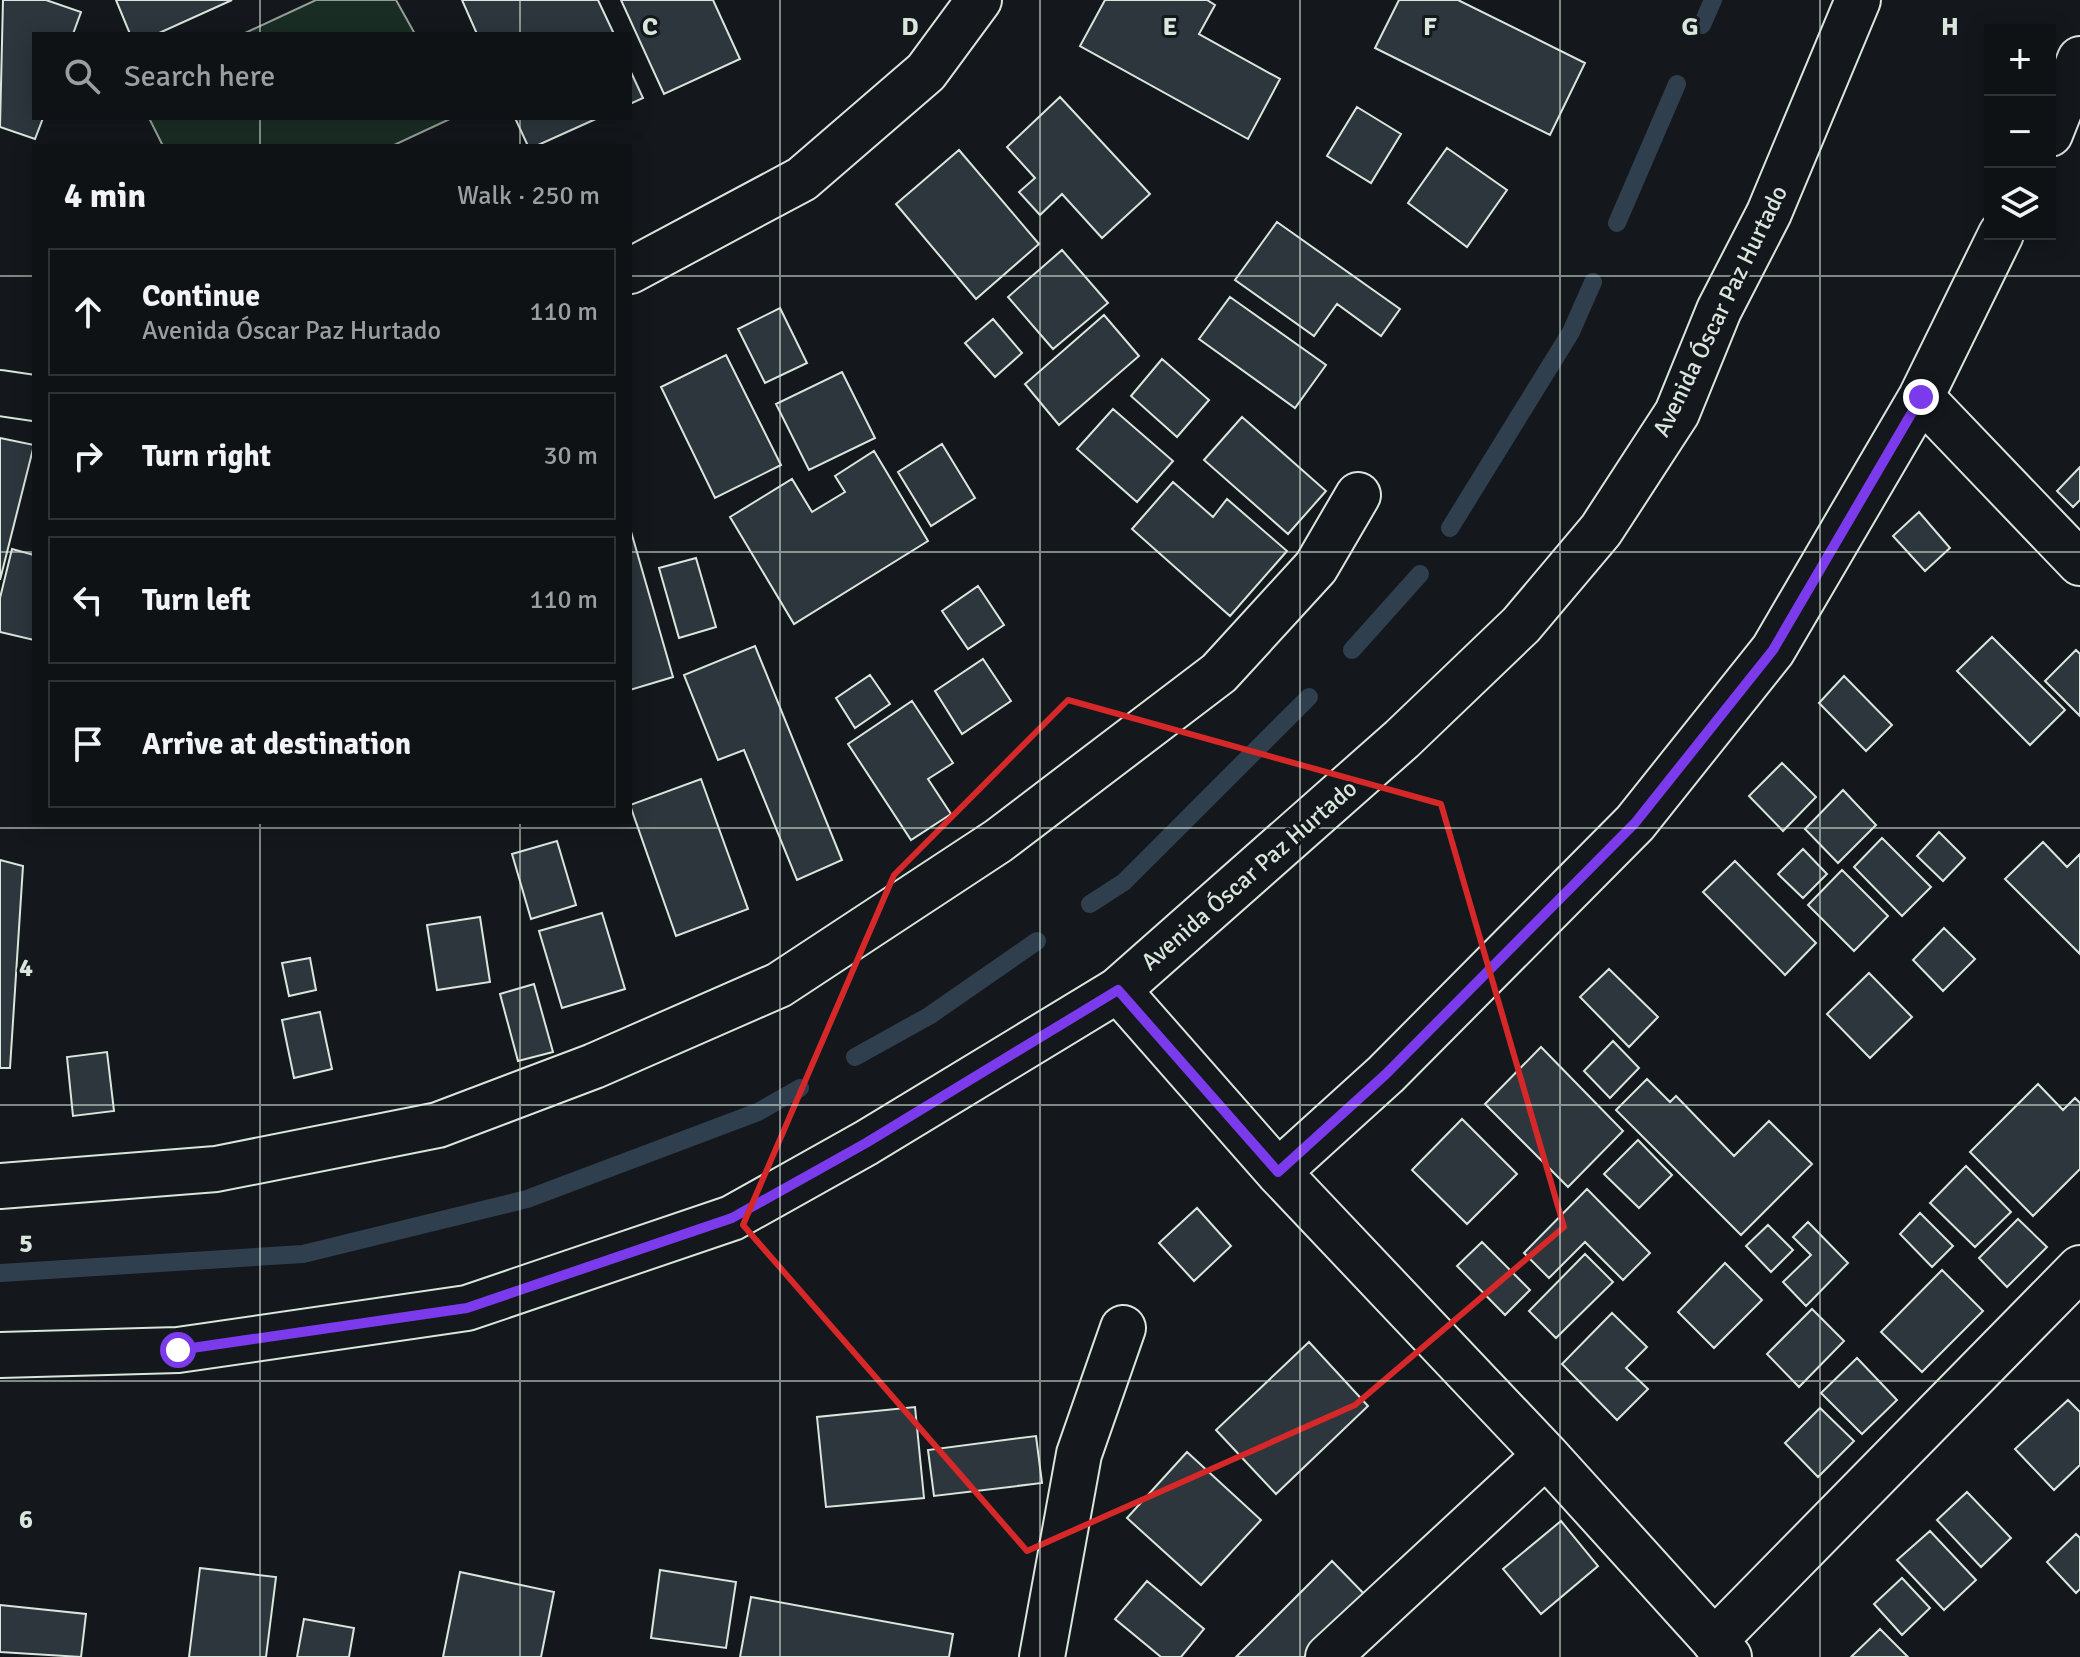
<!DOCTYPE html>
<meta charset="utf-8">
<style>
:root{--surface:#0f1215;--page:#181b1e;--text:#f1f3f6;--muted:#9b9ea0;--line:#2f3234}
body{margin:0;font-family:Signika,sans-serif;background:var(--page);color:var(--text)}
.controls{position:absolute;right:24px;top:24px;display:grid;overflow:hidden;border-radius:0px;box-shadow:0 4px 20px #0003}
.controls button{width:72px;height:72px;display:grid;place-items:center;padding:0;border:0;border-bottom:2px solid var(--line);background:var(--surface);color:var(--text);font:40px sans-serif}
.stop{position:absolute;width:24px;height:24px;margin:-18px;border:6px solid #7c3aed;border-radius:50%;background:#fff}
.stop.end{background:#7c3aed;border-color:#fff;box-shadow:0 2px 8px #0008}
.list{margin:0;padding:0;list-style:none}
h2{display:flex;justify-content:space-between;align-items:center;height:104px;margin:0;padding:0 32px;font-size:34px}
h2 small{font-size:26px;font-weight:400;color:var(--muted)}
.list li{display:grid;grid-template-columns:52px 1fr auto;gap:24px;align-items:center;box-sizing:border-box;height:128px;margin:0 16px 16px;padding:0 16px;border:2px solid var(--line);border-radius:0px}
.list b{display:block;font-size:30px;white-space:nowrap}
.list p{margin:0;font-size:26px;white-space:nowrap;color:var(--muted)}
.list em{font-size:26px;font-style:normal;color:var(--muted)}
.icon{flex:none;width:44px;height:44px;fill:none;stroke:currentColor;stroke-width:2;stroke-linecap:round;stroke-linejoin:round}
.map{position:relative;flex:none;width:2080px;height:1657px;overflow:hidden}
.search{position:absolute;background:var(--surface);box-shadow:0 4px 20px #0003;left:32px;top:32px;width:600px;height:88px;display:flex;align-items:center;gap:20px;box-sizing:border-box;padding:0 28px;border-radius:0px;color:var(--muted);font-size:30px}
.panel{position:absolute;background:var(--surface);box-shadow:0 4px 20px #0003;left:32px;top:144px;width:600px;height:680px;border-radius:0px}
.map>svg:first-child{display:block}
</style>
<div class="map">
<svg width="2080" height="1657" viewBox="0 0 2080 1657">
<rect width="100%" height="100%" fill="#14181c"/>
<!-- green -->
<path fill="#1a2d24" stroke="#939e99" stroke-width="2" d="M 316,0 L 396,0 L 415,34 L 243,34 Z
M 149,118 L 452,118 L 392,146 L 163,146 Z"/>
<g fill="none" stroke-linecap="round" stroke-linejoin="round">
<!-- stream -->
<path stroke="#2f3f4d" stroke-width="18" d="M 1702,25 L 1713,0
M 1617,223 L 1677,84
M 1450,528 L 1571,332 L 1593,282
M 1352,650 L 1420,574
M 1090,904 L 1124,882 L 1309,697
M 855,1057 L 929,1016 L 1037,941
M 1,1273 L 303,1254 L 527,1199 L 758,1112 L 800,1088"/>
</g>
<!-- building -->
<path fill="#2c363c" stroke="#d8e6dc" stroke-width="2" d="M 3,0 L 46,0 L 81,12 L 73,34 L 34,34 L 34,118 L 43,118 L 35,139 L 0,127 Z
M 116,0 L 232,0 L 157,34 L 130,34 Z
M 462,0 L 598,0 L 614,34 L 477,34 Z
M 621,0 L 713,0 L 740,59 L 664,94 Z
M 1105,0 L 1207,0 L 1215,5 L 1199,34 L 1280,79 L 1248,139 L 1080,46 Z
M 1399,0 L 1458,0 L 1585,63 L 1550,135 L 1375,48 Z
M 630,70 L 643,98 L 630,104 Z
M 1060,97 L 1150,194 L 1102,238 L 1062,194 L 1040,215 L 1019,192 L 1035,178 L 1007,147 Z
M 1357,107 L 1401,134 L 1371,183 L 1327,156 Z
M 515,118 L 598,118 L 536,146 L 528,146 Z
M 1447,148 L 1507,190 L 1467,247 L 1408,203 Z
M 959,150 L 1039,244 L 976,299 L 896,204 Z
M 1277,222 L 1400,309 L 1381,336 L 1337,304 L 1314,336 L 1235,280 Z
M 1062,250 L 1108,303 L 1053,349 L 1008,297 Z
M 1230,297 L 1326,365 L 1295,408 L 1199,339 Z
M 780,308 L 807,363 L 765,383 L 738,329 Z
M 1104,315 L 1139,356 L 1059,425 L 1025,384 Z
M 993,319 L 1022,353 L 995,377 L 965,343 Z
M 726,355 L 781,465 L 715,498 L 661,387 Z
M 1162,359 L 1209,400 L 1177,437 L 1131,396 Z
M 842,372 L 875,438 L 809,470 L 776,404 Z
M 1113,409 L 1173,461 L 1137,502 L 1077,449 Z
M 1242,417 L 1326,491 L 1288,534 L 1204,460 Z
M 0,438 L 34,445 L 0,580 Z
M 942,444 L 975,498 L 931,526 L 898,472 Z
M 874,451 L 928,541 L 794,624 L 730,517 L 792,479 L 812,512 L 845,492 L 835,476 Z
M 2080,467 L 2080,500 L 2073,507 L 2057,491 Z
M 1173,482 L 1213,517 L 1227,499 L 1287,551 L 1230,616 L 1132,529 Z
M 1919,512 L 1950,548 L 1925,571 L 1893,536 Z
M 630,528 L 673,677 L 630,690 Z
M 12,549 L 34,555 L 34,640 L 0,632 L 0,598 Z
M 696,558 L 716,627 L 679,638 L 659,568 Z
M 978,586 L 1004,625 L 968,649 L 942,611 Z
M 1992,637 L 2065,710 L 2030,745 L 1957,671 Z
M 755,646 L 842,860 L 797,880 L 744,750 L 718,760 L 684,675 Z
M 2076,650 L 2080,654 L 2080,716 L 2045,681 Z
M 983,659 L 1011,701 L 962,734 L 935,691 Z
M 870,675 L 890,704 L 855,728 L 836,698 Z
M 1844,676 L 1892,725 L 1866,751 L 1819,703 Z
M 912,701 L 953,763 L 928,779 L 951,814 L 911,840 L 848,744 Z
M 1782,763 L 1816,797 L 1783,831 L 1749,796 Z
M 701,779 L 748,909 L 676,936 L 630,805 Z
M 1843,790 L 1876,825 L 1838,863 L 1805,829 Z
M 1939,832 L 1965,858 L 1943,881 L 1917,856 Z
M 1882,838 L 1931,887 L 1902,916 L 1854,867 Z
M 557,841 L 576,905 L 531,919 L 512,854 Z
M 2043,842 L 2067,867 L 2080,854 L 2080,954 L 2005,879 Z
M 1803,849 L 1827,874 L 1803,898 L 1778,874 Z
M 0,860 L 23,866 L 10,1068 L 0,1068 Z
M 1735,861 L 1816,943 L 1785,975 L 1703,892 Z
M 1842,870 L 1888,916 L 1854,951 L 1808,905 Z
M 602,913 L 625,989 L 562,1008 L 539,931 Z
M 480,917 L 490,982 L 437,990 L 427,925 Z
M 1944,928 L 1975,959 L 1943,991 L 1913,960 Z
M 310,958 L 316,990 L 289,996 L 282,963 Z
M 1609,969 L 1658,1017 L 1629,1047 L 1580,997 Z
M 1869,973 L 1912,1017 L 1870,1058 L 1827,1014 Z
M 534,984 L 553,1052 L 518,1061 L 500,994 Z
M 320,1012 L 332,1069 L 294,1078 L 282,1020 Z
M 1613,1041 L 1639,1068 L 1610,1098 L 1584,1071 Z
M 1541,1047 L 1623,1131 L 1568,1187 L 1485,1104 Z
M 107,1052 L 114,1111 L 73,1116 L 67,1057 Z
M 1647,1079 L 1670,1102 L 1676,1096 L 1734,1156 L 1769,1121 L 1812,1164 L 1741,1235 L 1616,1110 Z
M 2038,1084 L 2063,1110 L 2075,1098 L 2080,1103 L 2080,1169 L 2033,1216 L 1970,1152 Z
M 1462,1119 L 1517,1174 L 1467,1224 L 1412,1170 Z
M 1638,1140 L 1672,1175 L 1639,1208 L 1604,1174 Z
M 1966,1166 L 2011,1212 L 1975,1247 L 1930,1203 Z
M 1587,1189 L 1650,1253 L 1623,1280 L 1585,1242 L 1549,1278 L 1524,1253 Z
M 1197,1208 L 1231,1246 L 1194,1281 L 1159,1243 Z
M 1920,1213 L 1953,1246 L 1932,1267 L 1900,1234 Z
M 2018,1219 L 2047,1247 L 2007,1287 L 1979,1258 Z
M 1808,1222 L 1848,1263 L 1806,1306 L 1783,1282 L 1811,1255 L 1793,1237 Z
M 1768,1225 L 1793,1250 L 1771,1272 L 1746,1246 Z
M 1482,1242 L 1530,1290 L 1505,1315 L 1457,1266 Z
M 1585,1254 L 1613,1282 L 1556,1338 L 1529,1311 Z
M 1725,1263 L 1762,1300 L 1714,1348 L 1678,1312 Z
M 1942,1270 L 1983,1311 L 1922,1372 L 1881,1332 Z
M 1812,1309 L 1844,1341 L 1799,1387 L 1767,1354 Z
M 1612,1313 L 1647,1347 L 1626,1368 L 1648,1389 L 1617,1420 L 1562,1364 Z
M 1309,1342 L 1368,1406 L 1276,1494 L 1216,1430 Z
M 1857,1358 L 1897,1400 L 1862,1434 L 1821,1393 Z
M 2068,1400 L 2080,1412 L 2080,1465 L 2054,1490 L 2015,1449 Z
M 915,1407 L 924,1498 L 826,1507 L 817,1417 Z
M 1820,1408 L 1854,1441 L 1818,1477 L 1785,1443 Z
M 1036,1436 L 1042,1483 L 934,1496 L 928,1450 Z
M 1187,1452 L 1261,1520 L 1201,1585 L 1127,1518 Z
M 1967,1492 L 2011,1538 L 1981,1567 L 1937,1520 Z
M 1561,1521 L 1598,1566 L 1541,1614 L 1503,1569 Z
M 1930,1531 L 1976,1580 L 1944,1610 L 1897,1560 Z
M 2076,1534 L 2080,1538 L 2080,1589 L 2076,1593 L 2047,1562 Z
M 1332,1561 L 1371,1601 L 1315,1657 L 1236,1657 Z
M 200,1568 L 276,1577 L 266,1657 L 189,1657 Z
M 660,1570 L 736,1582 L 726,1648 L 651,1638 Z
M 460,1572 L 554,1592 L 541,1657 L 443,1657 Z
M 1902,1578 L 1930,1608 L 1902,1635 L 1874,1604 Z
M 1147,1581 L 1204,1629 L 1181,1657 L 1161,1657 L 1115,1619 Z
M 751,1597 L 953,1634 L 949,1657 L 740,1657 Z
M 0,1605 L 86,1614 L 81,1657 L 0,1652 Z
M 304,1619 L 354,1628 L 349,1657 L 297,1657 Z
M 1880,1629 L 1908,1657 L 1851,1657 Z"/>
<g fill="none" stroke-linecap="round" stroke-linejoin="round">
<!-- street casing -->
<g stroke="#d8e6dc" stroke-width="48">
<path id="street" d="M 2050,134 L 2080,59
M 630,271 L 802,179 L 926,72 L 979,0
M 0,393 L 34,398
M 1921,397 L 2080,563
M 1118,990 L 1278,1172 L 1546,1455 L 1729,1657
M 1278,1172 L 1386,1074 L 1635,823 L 1773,650 L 1921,397 L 2001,234
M 0,1186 L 216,1169 L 438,1125 L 594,1066 L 779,985 L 998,841 L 1219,673 L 1316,567 L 1358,495
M 1714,1641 L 2080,1268
M 1042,1657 L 1079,1454 L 1123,1328
M 1328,1657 L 1546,1455"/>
</g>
<!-- primary casing -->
<g stroke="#d8e6dc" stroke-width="48">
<path id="primary" d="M 0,1355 L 178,1350 L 467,1308 L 732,1218 L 866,1143 L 1118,990 L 1402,739 L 1521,625 L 1601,530 L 1677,413 L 1719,310 L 1769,213 L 1858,0"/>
</g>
<!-- street -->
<use href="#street" stroke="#14181c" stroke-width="44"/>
<!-- primary -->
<use href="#primary" stroke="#14181c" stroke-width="44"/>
</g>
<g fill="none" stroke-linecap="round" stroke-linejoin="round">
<!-- route -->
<path stroke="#7c3aed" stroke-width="10" d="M 178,1350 L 467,1308 L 732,1218 L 866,1143 L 1118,990 L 1278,1172 L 1386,1074 L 1635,823 L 1773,650 L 1921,397"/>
</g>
<!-- marked area -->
<path fill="none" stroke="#d62828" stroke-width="6" stroke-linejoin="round" d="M 1068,700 L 1441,804 L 1564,1227 L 1355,1405 L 1027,1551 L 743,1225 L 894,875 Z"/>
<!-- grid -->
<path fill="none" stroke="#d8e6dc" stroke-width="2" stroke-opacity="0.55" d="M 260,0 L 260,34M 520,0 L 520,34M 780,0 L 780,1657M 1040,0 L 1040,1657M 1300,0 L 1300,1657M 1560,0 L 1560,1657M 1820,0 L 1820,1657M 260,118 L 260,146M 520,118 L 520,146M 0,276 L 34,276M 630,276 L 2080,276M 0,552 L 34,552M 630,552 L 2080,552M 260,822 L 260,1657M 520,822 L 520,1657M 0,828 L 2080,828M 0,1105 L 2080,1105M 0,1381 L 2080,1381"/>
<g text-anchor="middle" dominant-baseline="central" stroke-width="6" stroke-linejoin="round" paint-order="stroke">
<!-- street labels -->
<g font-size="24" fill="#d8e6dc" stroke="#14181c">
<text transform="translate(1720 311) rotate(-64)">Avenida Óscar Paz Hurtado</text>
<text transform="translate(1249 875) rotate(-41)">Avenida Óscar Paz Hurtado</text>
</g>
</g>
<g font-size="26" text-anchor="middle" font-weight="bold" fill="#d8e6dc" stroke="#14181c" stroke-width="6" stroke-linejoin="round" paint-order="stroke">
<text x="650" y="35">C</text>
<text x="910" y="35">D</text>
<text x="1170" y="35">E</text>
<text x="1430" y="35">F</text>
<text x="1690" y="35">G</text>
<text x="1950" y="35">H</text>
<text x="26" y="976">4</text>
<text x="26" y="1252">5</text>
<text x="26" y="1528">6</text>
</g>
</svg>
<div class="controls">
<button>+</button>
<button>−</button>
<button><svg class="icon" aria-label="layers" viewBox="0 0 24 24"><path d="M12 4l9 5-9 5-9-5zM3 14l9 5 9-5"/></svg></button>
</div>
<div class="stop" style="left:178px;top:1350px"></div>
<div class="stop end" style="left:1921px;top:397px"></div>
<div class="search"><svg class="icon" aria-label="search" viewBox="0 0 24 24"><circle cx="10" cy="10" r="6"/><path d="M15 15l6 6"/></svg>Search here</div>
<section class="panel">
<h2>4 min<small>Walk · 250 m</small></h2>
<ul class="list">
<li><svg class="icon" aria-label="ahead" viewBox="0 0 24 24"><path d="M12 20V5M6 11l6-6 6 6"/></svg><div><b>Continue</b><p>Avenida Óscar Paz Hurtado</p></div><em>110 m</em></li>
<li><svg class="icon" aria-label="right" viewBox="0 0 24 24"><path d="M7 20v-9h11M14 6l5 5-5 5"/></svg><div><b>Turn right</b></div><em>30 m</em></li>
<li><svg class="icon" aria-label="left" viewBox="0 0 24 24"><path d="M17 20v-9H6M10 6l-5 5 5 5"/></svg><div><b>Turn left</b></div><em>110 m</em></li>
<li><svg class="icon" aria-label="arrive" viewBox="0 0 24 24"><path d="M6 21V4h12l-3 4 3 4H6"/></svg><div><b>Arrive at destination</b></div></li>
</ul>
</section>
</div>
